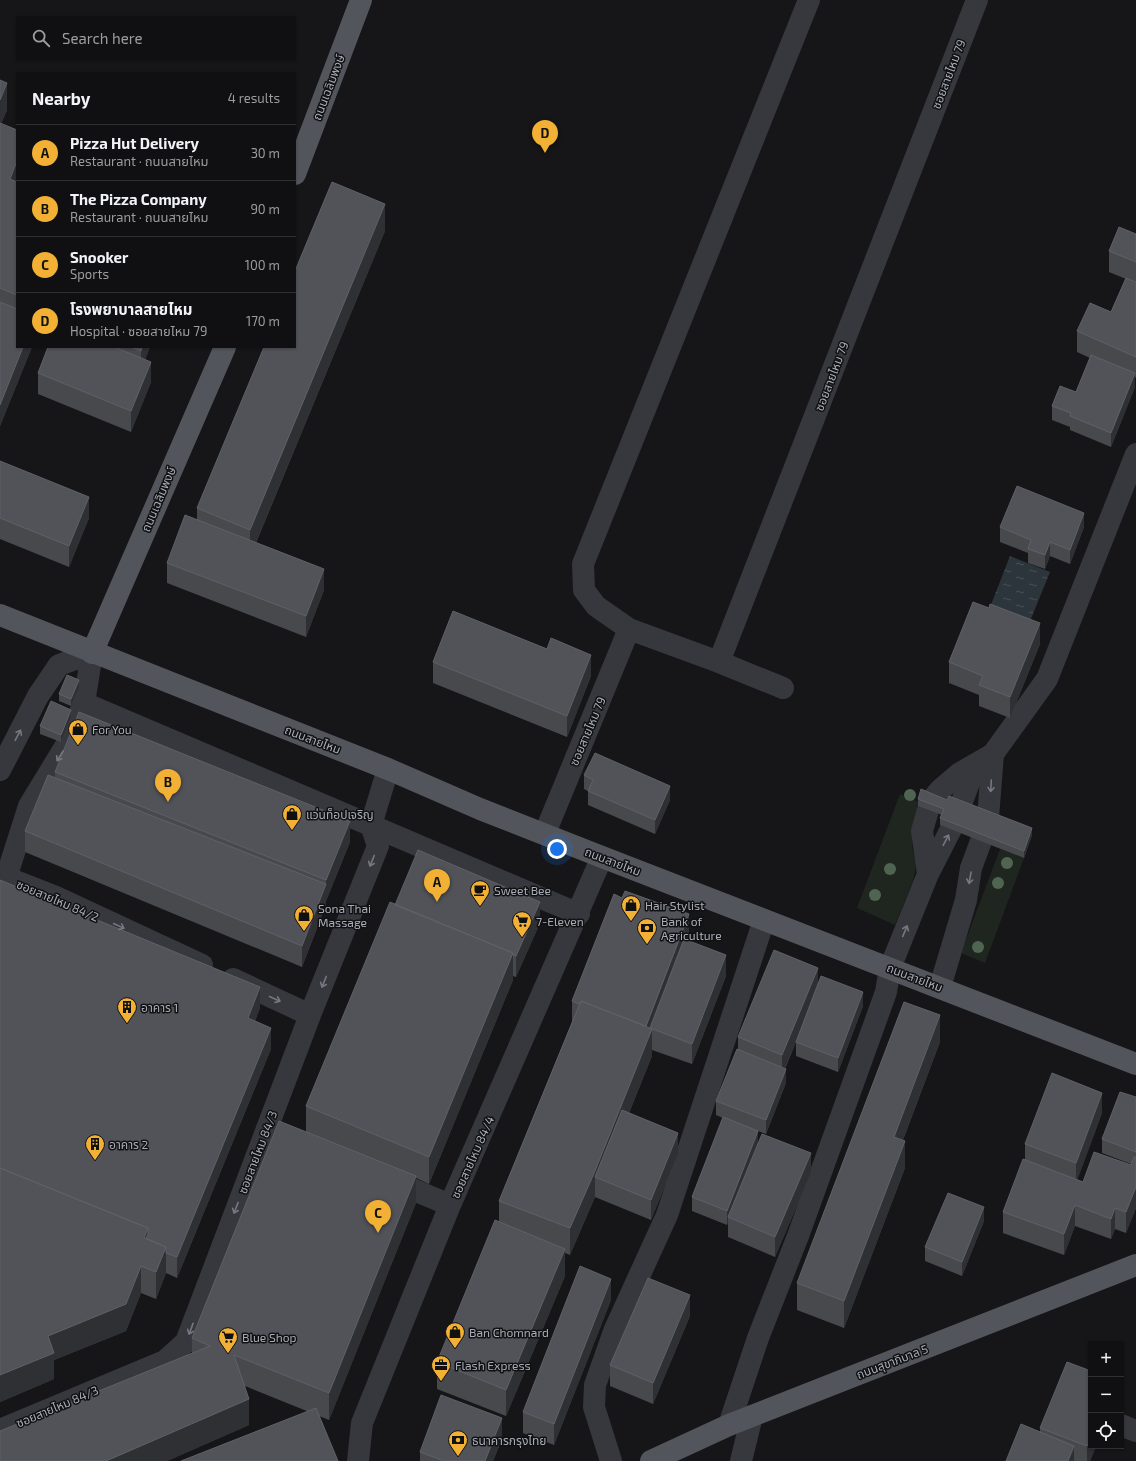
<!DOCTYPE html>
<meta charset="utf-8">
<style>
:root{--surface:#101012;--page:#19191b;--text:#f1f3f6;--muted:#9c9d9f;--line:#303032;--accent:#f2b134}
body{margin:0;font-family:"Exo 2","Noto Sans Thai",sans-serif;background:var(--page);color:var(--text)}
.controls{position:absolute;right:12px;bottom:12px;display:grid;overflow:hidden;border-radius:0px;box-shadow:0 1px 3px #0004}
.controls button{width:36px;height:36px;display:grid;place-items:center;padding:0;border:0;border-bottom:1px solid var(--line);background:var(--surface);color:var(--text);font:20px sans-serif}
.you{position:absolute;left:557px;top:849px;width:14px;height:14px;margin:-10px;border:3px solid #fff;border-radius:50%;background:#1a73e8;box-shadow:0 0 0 6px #1a73e833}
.badge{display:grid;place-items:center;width:26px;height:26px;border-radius:50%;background:var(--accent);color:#111;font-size:13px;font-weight:700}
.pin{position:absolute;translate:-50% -33px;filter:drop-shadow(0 1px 2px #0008)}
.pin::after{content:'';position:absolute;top:21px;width:14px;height:12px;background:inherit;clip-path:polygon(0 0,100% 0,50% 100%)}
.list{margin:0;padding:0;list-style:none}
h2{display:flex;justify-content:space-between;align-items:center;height:52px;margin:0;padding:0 16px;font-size:17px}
h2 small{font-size:13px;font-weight:400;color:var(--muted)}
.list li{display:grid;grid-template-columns:26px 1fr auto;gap:12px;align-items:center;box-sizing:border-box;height:56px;padding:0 16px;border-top:1px solid var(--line)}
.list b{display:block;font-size:15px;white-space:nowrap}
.list p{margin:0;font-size:13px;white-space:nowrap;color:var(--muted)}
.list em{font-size:13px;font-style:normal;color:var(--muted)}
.icon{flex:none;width:22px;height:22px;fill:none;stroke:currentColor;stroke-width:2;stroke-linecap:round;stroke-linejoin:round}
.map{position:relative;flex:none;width:1136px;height:1461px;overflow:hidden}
.search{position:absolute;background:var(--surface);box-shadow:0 1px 3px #0004;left:16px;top:16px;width:280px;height:44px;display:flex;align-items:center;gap:10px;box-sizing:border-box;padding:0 14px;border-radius:0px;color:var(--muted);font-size:15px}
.panel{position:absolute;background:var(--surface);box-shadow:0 1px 3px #0004;left:16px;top:72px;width:280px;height:276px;border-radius:0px}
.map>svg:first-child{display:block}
</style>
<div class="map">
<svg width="1136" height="1461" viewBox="0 0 1136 1461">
<defs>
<pattern id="water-ripples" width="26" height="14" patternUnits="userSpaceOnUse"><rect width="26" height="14" fill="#2c353c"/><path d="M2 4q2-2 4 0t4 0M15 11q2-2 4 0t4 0" fill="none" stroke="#485056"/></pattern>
</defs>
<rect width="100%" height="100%" fill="#161618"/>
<!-- green -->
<path fill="#1e261f" d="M 900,794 L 919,802 L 912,830 L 912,846 L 916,866 L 913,881 L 895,925 L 857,908 Z
M 1000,849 L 1024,858 L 985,963 L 961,953 Z"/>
<!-- water -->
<path fill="url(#water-ripples)" d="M 1010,556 L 1050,572 L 1026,631 L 987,615 Z"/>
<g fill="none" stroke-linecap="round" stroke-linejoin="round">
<!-- minor -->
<path stroke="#37383d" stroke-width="22" d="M 809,0 L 583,564 L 584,590 L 596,606 L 629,629 L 719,662 L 977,0
M 719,662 L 783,688
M 84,703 L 579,914
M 0,770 L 38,696 L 59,665 L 92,653
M 931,801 L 940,790 L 960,773 L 993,754 L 1047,679 L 1136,454
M 960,807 L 976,764
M 988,818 L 993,754
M 545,833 L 629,629
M 928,874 L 951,829
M 0,875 L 56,897 L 202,965
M 6,878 L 29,806 L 68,742 L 84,703 L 92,653
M 233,979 L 310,1015
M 940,987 L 966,900 L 971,868 L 981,841
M 390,1180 L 450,1205
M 729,1425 L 758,1338 L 798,1236 L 886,992 L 890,968 L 928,874 L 922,831 L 928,810
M 1121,1425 L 1136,1431
M 0,1430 L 165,1361 L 186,1342 L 310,1015 L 378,846 L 371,825 L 388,769
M 358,1461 L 362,1423 L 450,1205 L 602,857
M 611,1461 L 594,1407 L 595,1385 L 615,1329 L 667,1215 L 764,920
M 741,1461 L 752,1416"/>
<!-- major -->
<path stroke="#53555c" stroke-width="22" d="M 295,174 L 361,0
M 0,615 L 388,769 L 480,809 L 602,857 L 1136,1064
M 92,653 L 225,347
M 651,1461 L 729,1425 L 1136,1265"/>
</g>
<!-- trees -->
<g fill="#506452">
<circle cx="910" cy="795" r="6"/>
<circle cx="1007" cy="863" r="6"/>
<circle cx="890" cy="869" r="6"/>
<circle cx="998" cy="883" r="6"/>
<circle cx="875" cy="895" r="6"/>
<circle cx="978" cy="947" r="6"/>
</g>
<!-- wall -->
<path fill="#47494d" d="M 0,80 L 7,110 L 1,124 L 17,130 L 17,347 L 32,347 L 0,426 Z
M 385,231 L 256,543 L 324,590 L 306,637 L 167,583 L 167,563 L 197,520 L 197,508 Z
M 1136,234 L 1136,378 L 1135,377 L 1135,387 L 1111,447 L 1070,430 L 1070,427 L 1052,420 L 1052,406 L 1076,392 L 1090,358 L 1077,352 L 1077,331 L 1111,312 L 1126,279 L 1109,272 L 1109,251 Z
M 48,347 L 150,347 L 145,359 L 151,382 L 131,432 L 38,394 L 38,373 Z
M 0,461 L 89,518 L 69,567 L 0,539 Z
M 1000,527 L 1084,527 L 1070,564 L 1050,556 L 1045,569 L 1028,563 L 1028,553 L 1000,542 Z
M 1040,644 L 1010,718 L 979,706 L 979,695 L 949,683 L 949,662 Z
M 433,662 L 591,676 L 567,737 L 433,683 Z
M 79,688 L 71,706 L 59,701 L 59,694 Z
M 71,717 L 61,742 L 40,734 L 40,726 Z
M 55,772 L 350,842 L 326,901 L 326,905 L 302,967 L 25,852 L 25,831 L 55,778 Z
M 584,775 L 670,800 L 655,834 L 588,805 L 588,791 L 584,789 Z
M 918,799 L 947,800 L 1032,835 L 1024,858 L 940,825 L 940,818 L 942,815 L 918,806 Z
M 0,880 L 260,1008 L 255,1021 L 271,1049 L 177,1278 L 166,1273 L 156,1299 L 141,1293 L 126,1331 L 54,1360 L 54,1379 L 0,1402 Z
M 395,905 L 540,923 L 516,977 L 513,976 L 513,980 L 429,1184 L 416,1178 L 416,1203 L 329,1420 L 245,1386 L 249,1425 L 167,1461 L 0,1461 L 192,1353 L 192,1338 L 306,1132 L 306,1106 Z
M 689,934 L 686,940 L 726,976 L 692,1064 L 652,1050 L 652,1056 L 629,1113 L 678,1154 L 651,1220 L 595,1197 L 570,1255 L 565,1253 L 565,1276 L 506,1416 L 437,1389 L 437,1362 L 499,1222 L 499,1201 L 572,1022 L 572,1001 Z
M 818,985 L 863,1006 L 838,1072 L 796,1056 L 796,1042 L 785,1069 L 786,1083 L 766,1134 L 758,1131 L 758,1143 L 811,1173 L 775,1257 L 728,1237 L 728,1221 L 727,1225 L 692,1211 L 692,1197 L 723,1118 L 716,1115 L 716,1101 L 738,1050 L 738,1037 Z
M 940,1042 L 903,1140 L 905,1168 L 844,1328 L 797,1310 L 797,1283 Z
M 1136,1097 L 1136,1208 L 1126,1233 L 1115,1229 L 1111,1239 L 1075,1226 L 1064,1255 L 1003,1233 L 1003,1212 L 1025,1160 L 1025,1144 L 1102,1113 L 1077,1180 L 1083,1182 L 1131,1165 L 1131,1164 L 1102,1153 L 1102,1139 Z
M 984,1221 L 962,1276 L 925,1261 L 925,1247 Z
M 611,1300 L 554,1445 L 523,1433 L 523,1412 Z
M 690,1316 L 653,1404 L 610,1386 L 610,1365 Z
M 1040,1428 L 1091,1446 L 1096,1446 L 1090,1461 L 1006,1461 L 1040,1432 Z
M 502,1439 L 493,1461 L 420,1461 L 420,1452 Z"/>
<!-- shaded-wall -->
<path fill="#2f3033" d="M 7,83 L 7,110 L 0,127 L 0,100 Z
M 17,161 L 17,188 L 10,179 Z
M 385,204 L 385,231 L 250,557 L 250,530 Z
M 23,347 L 32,347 L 0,426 L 0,405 Z
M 142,347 L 150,347 L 141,372 L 141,351 Z
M 151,362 L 151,382 L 131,432 L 131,411 Z
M 1135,373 L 1135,387 L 1111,447 L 1111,433 Z
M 89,497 L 89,518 L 69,567 L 69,546 Z
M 1084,513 L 1084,527 L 1070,564 L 1070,550 Z
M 1050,542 L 1050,556 L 1045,569 L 1045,555 Z
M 324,569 L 324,590 L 306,637 L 306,616 Z
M 1040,623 L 1040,644 L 1010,718 L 1010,697 Z
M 591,655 L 591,676 L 567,737 L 567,716 Z
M 79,680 L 79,688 L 71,706 L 71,699 Z
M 71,710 L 71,717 L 61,742 L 61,735 Z
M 670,786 L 670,800 L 655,834 L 655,820 Z
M 350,821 L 350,842 L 326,901 L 326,880 Z
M 1032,828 L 1032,835 L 1024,858 L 1024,851 Z
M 326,884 L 326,905 L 302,967 L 302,946 Z
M 540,902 L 540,923 L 516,977 L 516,956 Z
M 689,914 L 689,934 L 652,1029 L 652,1056 L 602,1180 L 595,1177 L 595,1197 L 570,1255 L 570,1228 Z
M 513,953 L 513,980 L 429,1184 L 429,1157 Z
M 726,955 L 726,976 L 692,1064 L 692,1044 Z
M 818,968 L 818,989 L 782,1075 L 782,1055 Z
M 260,987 L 260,1008 L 248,1039 L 248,1018 Z
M 863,992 L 863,1006 L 838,1072 L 838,1058 Z
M 940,1015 L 940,1042 L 894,1163 L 894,1137 Z
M 271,1028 L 271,1049 L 177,1278 L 177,1257 Z
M 786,1069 L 786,1083 L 766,1134 L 766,1120 Z
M 1102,1093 L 1102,1113 L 1076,1184 L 1076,1163 Z
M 758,1131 L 758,1145 L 728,1217 L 728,1221 L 727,1225 L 727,1211 Z
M 678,1133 L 678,1154 L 651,1220 L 651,1200 Z
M 905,1141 L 905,1168 L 844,1328 L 844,1301 Z
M 811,1153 L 811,1173 L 775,1257 L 775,1237 Z
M 416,1176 L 416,1203 L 329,1420 L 329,1393 Z
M 1136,1187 L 1136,1208 L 1126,1233 L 1126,1212 Z
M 1075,1205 L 1075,1226 L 1064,1255 L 1064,1234 Z
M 984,1207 L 984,1221 L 962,1276 L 962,1262 Z
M 1115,1208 L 1115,1229 L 1111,1239 L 1111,1219 Z
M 148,1228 L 148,1245 L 144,1238 Z
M 166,1247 L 166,1273 L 156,1299 L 156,1272 Z
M 565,1249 L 565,1276 L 506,1416 L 506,1390 Z
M 141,1266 L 141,1293 L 126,1331 L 54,1360 L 54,1379 L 0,1402 L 0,1375 L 48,1336 Z
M 611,1279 L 611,1300 L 554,1445 L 554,1424 Z
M 690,1295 L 690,1316 L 653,1404 L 653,1383 Z
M 249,1399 L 249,1425 L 167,1461 L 106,1461 Z
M 502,1418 L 502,1439 L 493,1461 L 485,1461 Z
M 1091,1437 L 1091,1446 L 1096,1446 L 1090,1461 L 1087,1461 L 1087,1446 Z
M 1074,1446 L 1074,1461 L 1068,1461 Z"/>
<!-- building -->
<path fill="#525359" stroke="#5f6168" d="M 0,80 L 7,83 L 0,100 Z
M 0,123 L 17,130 L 17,161 L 10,179 L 17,182 L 17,295 L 0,288 Z
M 332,182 L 385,204 L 250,530 L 197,508 L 264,347 L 295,347 L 295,271 Z
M 1119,227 L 1136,234 L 1136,262 L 1109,251 Z
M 1126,278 L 1136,282 L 1136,357 L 1077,331 L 1090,303 L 1111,312 Z
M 0,302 L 17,309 L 17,347 L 23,347 L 0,405 Z
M 48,347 L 114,347 L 151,362 L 131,411 L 38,373 Z
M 131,347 L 142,347 L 141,351 Z
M 1091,355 L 1135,373 L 1111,433 L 1070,416 L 1071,413 L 1052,406 L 1060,386 L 1076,392 Z
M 0,461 L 89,497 L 69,546 L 0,518 Z
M 1017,486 L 1084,513 L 1070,550 L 1050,542 L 1045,555 L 1028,549 L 1031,540 L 1000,527 Z
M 185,515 L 324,569 L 306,616 L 167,563 Z
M 973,602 L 989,608 L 990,604 L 1040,623 L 1010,697 L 979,685 L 983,676 L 949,662 Z
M 453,611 L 547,649 L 551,638 L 591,655 L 567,716 L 433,662 Z
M 67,675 L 79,680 L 71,699 L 59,694 Z
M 51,701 L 71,710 L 61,735 L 40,726 Z
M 79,712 L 350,821 L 326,880 L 55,772 Z
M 595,753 L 670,786 L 655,820 L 588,791 L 593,780 L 584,775 Z
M 48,775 L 326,884 L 302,946 L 25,831 Z
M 921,789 L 947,800 L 949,796 L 1032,828 L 1024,851 L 940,818 L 944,809 L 918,799 Z
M 418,850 L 540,902 L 516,956 L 513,955 L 513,953 L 395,905 Z
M 0,880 L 260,987 L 248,1018 L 271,1028 L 177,1257 L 166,1253 L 166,1247 L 146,1238 L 148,1234 L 148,1228 L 0,1168 Z
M 625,891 L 689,914 L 646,1026 L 581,1001 L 579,1004 L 572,1001 L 614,894 L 622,898 Z
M 390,902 L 513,953 L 429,1157 L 306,1106 Z
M 684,939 L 726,955 L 692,1044 L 650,1028 Z
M 774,950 L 818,968 L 782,1055 L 738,1037 Z
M 821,976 L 863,992 L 838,1058 L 796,1042 Z
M 581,1001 L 652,1029 L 595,1171 L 570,1228 L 499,1201 Z
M 904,1002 L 940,1015 L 894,1137 L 905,1141 L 844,1301 L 797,1283 Z
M 737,1049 L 786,1069 L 766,1120 L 716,1101 Z
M 1052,1073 L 1102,1093 L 1076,1163 L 1025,1144 Z
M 1120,1092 L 1136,1097 L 1136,1152 L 1102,1139 Z
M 622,1110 L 678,1133 L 651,1200 L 595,1177 Z
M 723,1117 L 758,1131 L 727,1211 L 692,1197 Z
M 279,1121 L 416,1176 L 329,1393 L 234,1355 L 249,1399 L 106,1461 L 0,1461 L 0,1431 L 210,1346 L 192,1338 Z
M 762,1134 L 811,1153 L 775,1237 L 728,1217 Z
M 1094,1152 L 1131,1165 L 1134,1157 L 1136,1157 L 1136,1187 L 1126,1212 L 1115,1208 L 1111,1219 L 1075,1205 L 1064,1234 L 1003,1212 L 1023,1159 L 1083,1182 Z
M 0,1168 L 148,1228 L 144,1238 L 166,1247 L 156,1272 L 141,1266 L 126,1304 L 48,1336 L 54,1353 L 0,1375 Z
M 948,1193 L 984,1207 L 962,1262 L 925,1247 Z
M 495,1220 L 565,1249 L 506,1390 L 437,1362 Z
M 580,1266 L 611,1279 L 554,1424 L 523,1412 Z
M 648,1278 L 690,1295 L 653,1383 L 610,1365 Z
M 1067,1362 L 1091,1371 L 1091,1437 L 1087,1446 L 1040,1428 Z
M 441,1395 L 502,1418 L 485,1461 L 444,1461 L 420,1452 Z
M 316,1408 L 338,1461 L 181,1461 Z
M 1021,1424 L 1074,1446 L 1068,1461 L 1006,1461 Z"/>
<!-- one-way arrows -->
<defs><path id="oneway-shaft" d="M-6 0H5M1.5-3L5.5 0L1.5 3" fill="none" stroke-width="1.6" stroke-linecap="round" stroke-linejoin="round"/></defs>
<g stroke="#757881">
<use href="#oneway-shaft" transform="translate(18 735) rotate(-62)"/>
<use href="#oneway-shaft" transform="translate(60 756) rotate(122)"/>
<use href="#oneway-shaft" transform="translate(991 786) rotate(93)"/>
<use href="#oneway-shaft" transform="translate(946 840) rotate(-62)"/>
<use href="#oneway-shaft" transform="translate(372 861) rotate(112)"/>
<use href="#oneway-shaft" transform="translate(970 878) rotate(100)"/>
<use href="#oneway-shaft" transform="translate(119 926) rotate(25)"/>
<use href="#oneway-shaft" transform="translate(905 931) rotate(-68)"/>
<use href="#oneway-shaft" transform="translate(324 982) rotate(112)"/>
<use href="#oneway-shaft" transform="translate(275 999) rotate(25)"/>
<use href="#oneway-shaft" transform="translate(236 1208) rotate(111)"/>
<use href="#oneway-shaft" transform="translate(191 1329) rotate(110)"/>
</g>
<!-- icons -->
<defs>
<g id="shop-pin" transform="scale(1)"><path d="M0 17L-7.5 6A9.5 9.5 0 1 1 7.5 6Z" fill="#f2b134" stroke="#111113"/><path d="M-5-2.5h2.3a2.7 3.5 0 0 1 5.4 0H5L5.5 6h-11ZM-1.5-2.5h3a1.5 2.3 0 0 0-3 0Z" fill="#111"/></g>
<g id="cafe-pin" transform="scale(1)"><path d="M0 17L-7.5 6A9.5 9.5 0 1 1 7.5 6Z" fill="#f2b134" stroke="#111113"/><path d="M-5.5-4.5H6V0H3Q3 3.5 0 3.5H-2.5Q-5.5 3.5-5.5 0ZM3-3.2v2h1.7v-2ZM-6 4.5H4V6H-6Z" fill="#111"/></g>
<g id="supermarket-pin" transform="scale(1)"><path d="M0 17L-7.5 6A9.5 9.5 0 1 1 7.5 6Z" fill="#f2b134" stroke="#111113"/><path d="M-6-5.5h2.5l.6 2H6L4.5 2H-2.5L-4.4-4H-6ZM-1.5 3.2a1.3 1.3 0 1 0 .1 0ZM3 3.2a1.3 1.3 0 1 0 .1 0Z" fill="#111"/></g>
<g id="bank-pin" transform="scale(1)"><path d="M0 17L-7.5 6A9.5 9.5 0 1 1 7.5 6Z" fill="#f2b134" stroke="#111113"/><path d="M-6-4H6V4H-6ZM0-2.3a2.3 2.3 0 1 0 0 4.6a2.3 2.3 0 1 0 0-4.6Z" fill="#111"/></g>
<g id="building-pin" transform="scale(1)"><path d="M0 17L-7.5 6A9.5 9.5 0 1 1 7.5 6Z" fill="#f2b134" stroke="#111113"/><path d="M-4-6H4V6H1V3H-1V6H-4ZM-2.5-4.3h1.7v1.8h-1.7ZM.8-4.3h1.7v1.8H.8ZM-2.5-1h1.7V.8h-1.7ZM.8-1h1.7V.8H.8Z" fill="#111"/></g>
<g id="office-pin" transform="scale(1)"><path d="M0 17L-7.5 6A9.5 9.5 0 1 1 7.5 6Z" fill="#f2b134" stroke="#111113"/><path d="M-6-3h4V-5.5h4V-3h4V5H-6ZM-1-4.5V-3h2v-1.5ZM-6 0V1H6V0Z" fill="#111"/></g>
</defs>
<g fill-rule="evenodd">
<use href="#shop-pin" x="78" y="729"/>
<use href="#shop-pin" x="292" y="814"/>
<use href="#cafe-pin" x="480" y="890"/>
<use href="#shop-pin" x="631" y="905"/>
<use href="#shop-pin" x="304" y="915"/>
<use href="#supermarket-pin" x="522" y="921"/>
<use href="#bank-pin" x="647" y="928"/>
<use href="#building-pin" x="127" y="1007"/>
<use href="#building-pin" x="95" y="1144"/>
<use href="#shop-pin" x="455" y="1332"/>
<use href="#supermarket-pin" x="228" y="1337"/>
<use href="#office-pin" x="441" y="1365"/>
<use href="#bank-pin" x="458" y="1440"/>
</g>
<g text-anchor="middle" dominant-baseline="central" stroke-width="3" stroke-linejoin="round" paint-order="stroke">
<!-- street labels -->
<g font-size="12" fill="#a8adb8" stroke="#111113">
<text transform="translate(948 74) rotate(-69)">ซอยสายไหม 79</text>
<text transform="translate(328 87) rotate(-69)">ถนนเฉลิมพงษ์</text>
<text transform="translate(831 376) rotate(-69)">ซอยสายไหม 79</text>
<text transform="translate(158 499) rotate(-67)">ถนนเฉลิมพงษ์</text>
<text transform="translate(587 731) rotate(-67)">ซอยสายไหม 79</text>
<text transform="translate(313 739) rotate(21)">ถนนสายไหม</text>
<text transform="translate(613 861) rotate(21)">ถนนสายไหม</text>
<text transform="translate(58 900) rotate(23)">ซอยสายไหม 84/2</text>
<text transform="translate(915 977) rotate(21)">ถนนสายไหม</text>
<text transform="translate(257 1152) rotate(-69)">ซอยสายไหม 84/3</text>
<text transform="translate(472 1157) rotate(-66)">ซอยสายไหม 84/4</text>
<text transform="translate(892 1361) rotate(-21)">ถนนสุขาภิบาล 5</text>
<text transform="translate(57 1406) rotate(-23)">ซอยสายไหม 84/3</text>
</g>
<!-- poi labels -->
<g font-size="12" fill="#a8adb8" stroke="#111113" text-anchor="start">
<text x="92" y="729">For You</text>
<text x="306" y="814">แว่นท็อปเจริญ</text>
<text x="494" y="890">Sweet Bee</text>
<text x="645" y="905">Hair Stylist</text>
<text x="318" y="908">Sona Thai<tspan x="318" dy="14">Massage</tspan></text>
<text x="536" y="921">7-Eleven</text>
<text x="661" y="921">Bank of<tspan x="661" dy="14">Agriculture</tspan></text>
<text x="141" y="1007">อาคาร 1</text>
<text x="109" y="1144">อาคาร 2</text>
<text x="469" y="1332">Ban Chomnard</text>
<text x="242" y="1337">Blue Shop</text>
<text x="455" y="1365">Flash Express</text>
<text x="472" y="1440">ธนาคารกรุงไทย</text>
</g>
</g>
</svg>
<div class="controls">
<button>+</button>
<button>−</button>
<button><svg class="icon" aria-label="locate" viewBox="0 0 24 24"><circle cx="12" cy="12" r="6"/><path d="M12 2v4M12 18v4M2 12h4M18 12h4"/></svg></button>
</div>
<div class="you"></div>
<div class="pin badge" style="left:437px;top:902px">A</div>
<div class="pin badge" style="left:168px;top:802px">B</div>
<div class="pin badge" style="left:378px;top:1233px">C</div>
<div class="pin badge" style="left:545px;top:153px">D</div>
<div class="search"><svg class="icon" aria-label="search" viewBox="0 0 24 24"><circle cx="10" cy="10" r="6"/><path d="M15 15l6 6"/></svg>Search here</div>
<section class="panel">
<h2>Nearby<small>4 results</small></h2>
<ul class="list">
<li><span class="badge">A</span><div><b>Pizza Hut Delivery</b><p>Restaurant · ถนนสายไหม</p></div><em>30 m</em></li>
<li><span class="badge">B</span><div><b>The Pizza Company</b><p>Restaurant · ถนนสายไหม</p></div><em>90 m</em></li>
<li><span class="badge">C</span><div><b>Snooker</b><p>Sports</p></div><em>100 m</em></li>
<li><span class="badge">D</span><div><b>โรงพยาบาลสายไหม</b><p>Hospital · ซอยสายไหม 79</p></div><em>170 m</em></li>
</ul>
</section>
</div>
